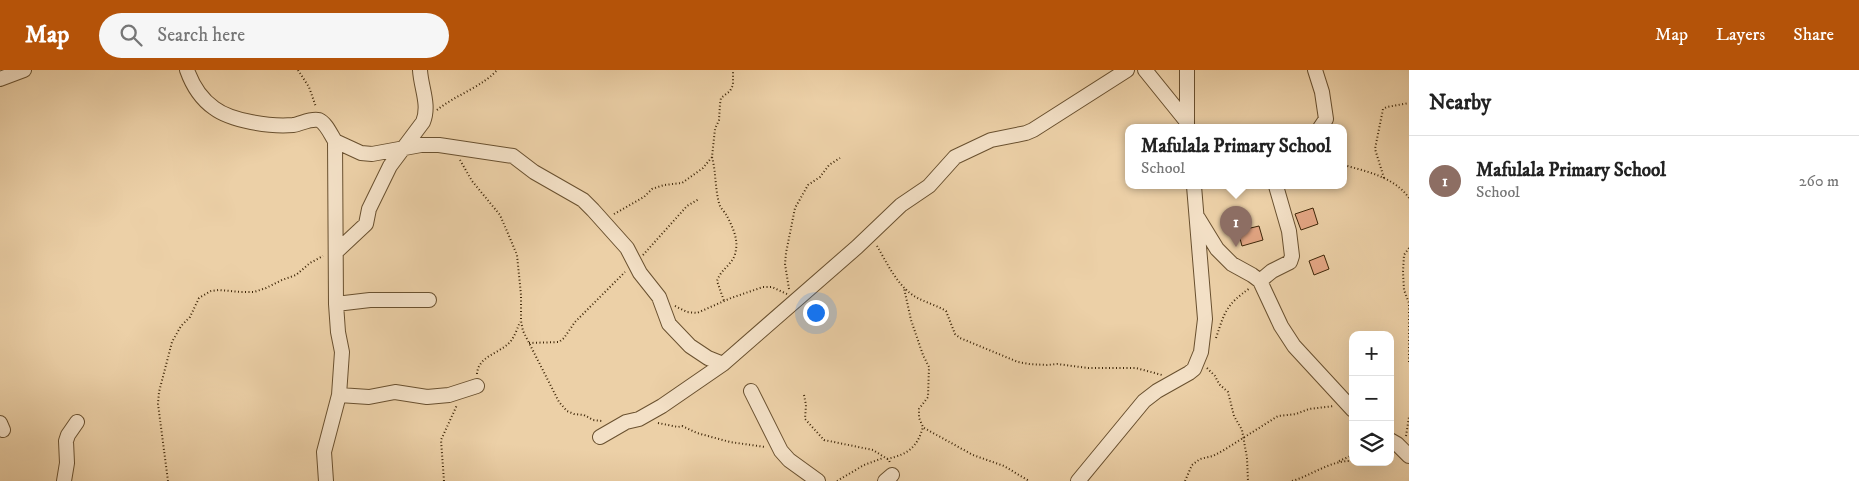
<!DOCTYPE html>
<meta charset="utf-8">
<style>
:root{--surface:#fff;--page:#f6f6f6;--text:#222;--muted:#767676;--line:#e0e0e0;--accent:#b45309}
body{margin:0;font-family:"IM FELL DW Pica",serif;background:var(--page);color:var(--text)}
.controls{position:absolute;right:15px;bottom:15px;display:grid;overflow:hidden;border-radius:10px;box-shadow:0 5px 20px #0002}
.controls button{width:45px;height:45px;display:grid;place-items:center;padding:0;border:0;border-bottom:1px solid var(--line);background:var(--surface);color:var(--text);font:25px sans-serif}
.you{position:absolute;left:815px;top:242px;width:18px;height:18px;margin:-12px;border:4px solid #fff;border-radius:50%;background:#1a73e8;box-shadow:0 0 0 8px #1a73e833}
.badge{display:grid;place-items:center;width:32px;height:32px;border-radius:50%;background:var(--accent);color:#fff;font-size:16px;font-weight:700}
.pin{position:absolute;translate:-50% -41px;filter:drop-shadow(0 1px 2px #0008)}
.pin::after{content:'';position:absolute;top:26px;width:18px;height:15px;background:inherit;clip-path:polygon(0 0,100% 0,50% 100%)}
.popup{position:absolute;left:1125px;top:54px;width:222px;height:65px;box-sizing:border-box;display:grid;place-content:center;border-radius:10px;background:var(--surface);filter:drop-shadow(0 1px 4px #0005);font-size:16px;white-space:nowrap;color:var(--muted)}
.popup b{font-size:19px;color:var(--text)}
.popup::after{content:'';position:absolute;left:50%;top:100%;margin-left:-10px;border:10px solid transparent;border-top-color:var(--surface)}
.list{margin:0;padding:0;list-style:none}
h2{display:flex;justify-content:space-between;align-items:center;height:65px;margin:0;padding:0 20px;font-size:21px}
h2 small{font-size:16px;font-weight:400;color:var(--muted)}
.list li{display:grid;grid-template-columns:32px 1fr auto;gap:15px;align-items:center;box-sizing:border-box;height:90px;padding:0 20px;border-top:1px solid var(--line)}
.list b{display:block;font-size:19px;white-space:nowrap}
.list p{margin:0;font-size:16px;white-space:nowrap;color:var(--muted)}
.list em{font-size:16px;font-style:normal;color:var(--muted)}
.icon{flex:none;width:28px;height:28px;fill:none;stroke:currentColor;stroke-width:2;stroke-linecap:round;stroke-linejoin:round}
.map{position:relative;flex:none;width:1409px;height:411px;overflow:hidden}
header{display:flex;align-items:center;gap:30px;box-sizing:border-box;height:70px;padding:0 25px;background:var(--accent);color:#fff}
header strong{font-size:24px}
nav{display:flex;gap:28px;margin-inline-start:auto;font-size:18px}
.search{width:350px;height:45px;background:var(--page);display:flex;align-items:center;gap:12px;box-sizing:border-box;padding:0 18px;border-radius:28px;color:var(--muted);font-size:19px}
main{display:flex}
aside{flex:1;background:var(--surface)}
.map>svg:first-child{display:block}
</style>
<header>
<strong>Map</strong>
<div class="search"><svg class="icon" aria-label="search" viewBox="0 0 24 24"><circle cx="10" cy="10" r="6"/><path d="M15 15l6 6"/></svg>Search here</div>
<nav><a>Map</a><a>Layers</a><a>Share</a></nav>
</header>
<main>
<div class="map">
<svg width="1409" height="411" viewBox="0 0 1409 411">
<rect width="100%" height="100%" fill="#ecd0a7"/>
<filter id="stains"><feTurbulence type="fractalNoise" baseFrequency=".004" numOctaves="4"/><feColorMatrix values="0 0 0 0 .2 0 0 0 0 .09 0 0 0 0 .02 0 0 0 .5 -.17"/></filter>
<radialGradient id="worn" r=".72"><stop offset=".6" stop-color="#630" stop-opacity="0"/><stop offset="1" stop-color="#630" stop-opacity=".3"/></radialGradient>
<!-- building -->
<path fill="#e5a785" stroke="#3d2507" d="M 1313,138 L 1318,154 L 1301,160 L 1295,144 Z
M 1259,156 L 1263,170 L 1242,176 L 1238,161 Z
M 1324,185 L 1329,199 L 1314,205 L 1309,191 Z"/>
<g fill="none" stroke-linecap="round" stroke-linejoin="round">
<!-- minor casing -->
<g stroke="#69502f" stroke-width="16">
<path id="minor" d="M 187,0 C 192,14 201,29 214,38 C 231,51 271,57 293,55 C 301,54 310,48 319,50 C 326,53 331,65 335,71 L 336,234 L 338,262 L 342,282 L 339,325 L 324,382 L 326,411
M 1145,0 L 1187,52
M 1187,0 L 1187,54
M 1315,0 L 1322,22 L 1326,49 L 1320,58
M 0,9 L 24,0
M 335,71 L 361,83 L 372,84 L 421,75 L 439,75 L 513,86 L 534,102 L 583,130 L 593,140 L 627,178 L 640,203 L 659,227 L 669,254 L 690,276 L 708,288 L 723,294
M 1198,148 L 1217,179 L 1232,194 L 1252,205 L 1260,211 L 1281,256 L 1294,276 L 1353,340
M 336,182 L 366,154 L 369,139 L 390,96 L 423,52 C 430,35 421,18 420,0
M 1260,211 L 1272,201 L 1290,192 L 1292,186 L 1289,161 L 1276,116
M 336,234 L 370,230 L 429,230
M 751,321 L 781,381 L 789,390 L 818,411
M 339,325 L 369,327 L 395,322 L 427,327 L 449,325 L 477,316
M 0,353 L 3,360
M 600,367 L 626,352 L 639,349 L 662,336 L 723,294 L 857,177 L 901,135 L 929,116 L 955,87 L 991,70 L 1026,63 L 1033,60 L 1127,0
M 1390,370 L 1397,374 L 1409,386
M 64,411 L 67,393 L 66,371 L 68,365 L 77,352
M 885,411 L 892,405
M 1078,411 L 1144,331 L 1157,321 L 1189,303 L 1194,299 L 1201,282 L 1205,249 L 1194,116"/>
</g>
<!-- path -->
<path stroke="#3d2507" stroke-width="2" stroke-dasharray="1 2.5" stroke-linecap="butt" d="M 298,0 L 309,17 L 316,37
M 437,40 C 454,26 485,15 497,0
M 712,87 C 716,102 715,118 719,133 C 720,138 725,142 727,146 C 732,156 738,168 736,179 C 735,194 721,198 717,211 L 724,231
M 460,90 L 472,111 L 500,145 L 512,173 L 517,185 L 521,225 L 521,251 L 523,261 L 559,332 L 567,341 L 574,344 L 584,345 L 593,350 L 602,351
M 1344,95 C 1368,102 1394,107 1409,128
M 1384,108 L 1375,79 L 1383,39 L 1387,37 L 1409,33
M 614,144 L 644,127 L 652,119 L 664,115 L 682,113 L 703,98 L 712,87 L 715,59 L 719,50 L 720,34 L 721,28 L 730,21 L 733,15 L 733,0
M 877,176 C 887,193 897,215 914,226 C 924,232 936,235 946,241 L 955,264 L 960,268 L 1018,292 L 1029,294 L 1047,295 L 1057,294 L 1088,298 L 1136,298 L 1162,305
M 1409,178 L 1404,185 L 1403,202 L 1404,220 L 1409,233 L 1409,292
M 643,185 L 687,136 L 699,129
M 789,219 L 785,194 L 786,183 L 795,138 L 808,115 L 820,107 L 829,95 L 840,88
M 675,236 L 687,242 L 697,243 L 731,228 L 763,217 L 772,217 L 787,224
M 1216,268 C 1225,241 1226,235 1250,218
M 529,273 L 559,272 L 564,268 L 575,252 L 625,202
M 1207,298 L 1215,306 L 1219,314 L 1228,322 L 1234,346 L 1242,360 L 1247,388 L 1248,411
M 477,304 C 478,287 497,284 508,274 C 514,269 517,259 520,252
M 804,325 L 806,335 L 805,349 L 824,370 L 873,380 L 889,390 L 890,393
M 658,353 L 678,357 L 682,356 L 697,363 L 730,372 L 765,377
M 924,358 L 973,385 L 1004,396 L 1029,411
M 1406,366 L 1409,347
M 887,389 C 908,384 917,378 923,357 L 919,348 L 919,339 L 928,327 L 929,297 L 923,285 L 911,250 L 904,218
M 1339,391 L 1353,385
M 168,411 L 158,334 L 159,322 L 172,272 L 181,256 L 190,247 L 199,228 L 211,221 L 219,220 L 241,222 L 254,222 L 266,218 L 282,210 L 296,205 L 310,193 L 323,186
M 444,411 L 441,370 L 457,335
M 837,411 L 864,395 L 883,388
M 1185,411 L 1192,395 L 1200,389 L 1213,386 L 1224,380 L 1278,346 L 1296,344 L 1309,339 L 1334,336
M 1292,411 C 1313,405 1330,390 1353,391"/>
<!-- minor -->
<use href="#minor" stroke="#f3e0c6" stroke-width="14"/>
</g>
<rect width="100%" height="100%" filter="url(#stains)"/>
<rect width="100%" height="100%" fill="url(#worn)"/>
</svg>
<div class="controls">
<button>+</button>
<button>−</button>
<button><svg class="icon" aria-label="layers" viewBox="0 0 24 24"><path d="M12 4l9 5-9 5-9-5zM3 14l9 5 9-5"/></svg></button>
</div>
<div class="you"></div>
<div class="pin badge" style="left:1236px;top:177px;background:#8d6e63">1</div>
<div class="popup"><b>Mafulala Primary School</b>School</div>
</div>
<aside>
<h2>Nearby<small></small></h2>
<ul class="list">
<li><span class="badge" style="background:#8d6e63">1</span><div><b>Mafulala Primary School</b><p>School</p></div><em>260 m</em></li>
</ul>
</aside>
</main>
